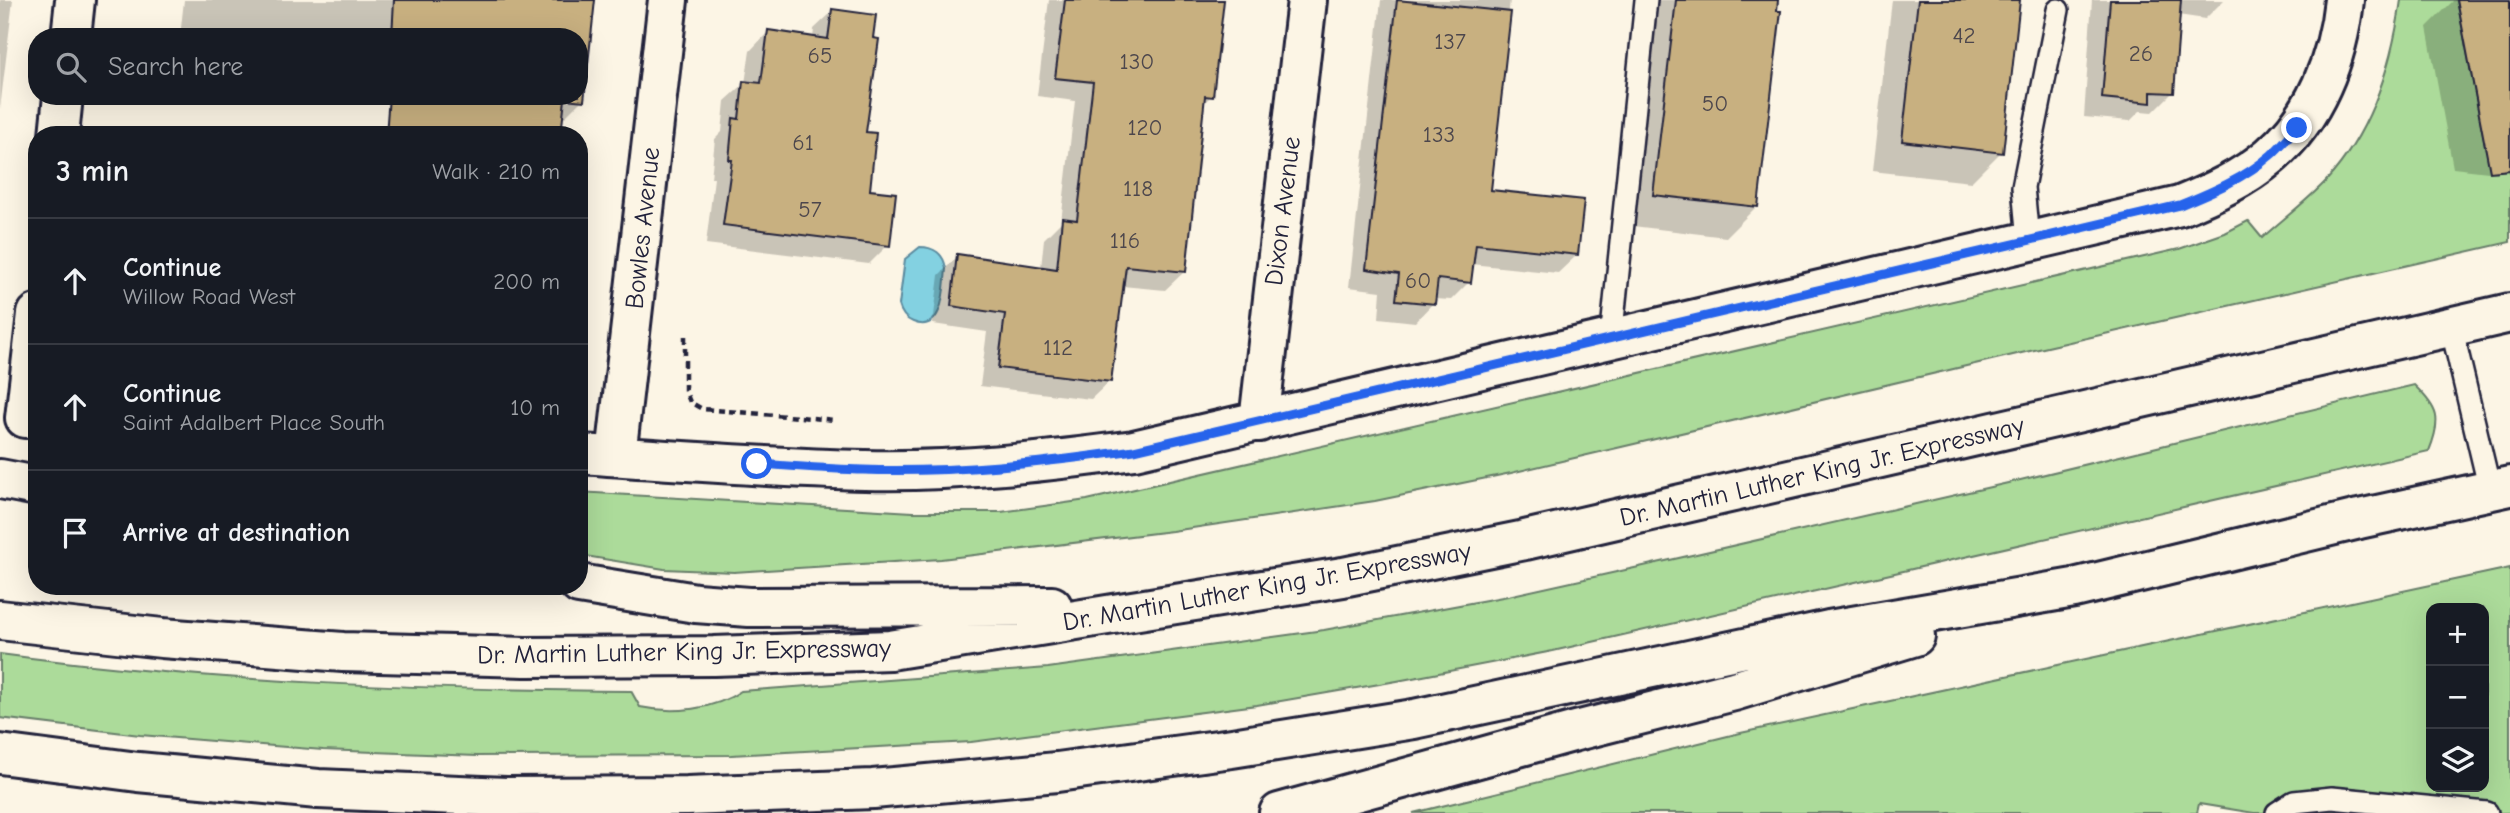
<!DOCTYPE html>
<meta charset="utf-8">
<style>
:root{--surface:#171b24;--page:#242831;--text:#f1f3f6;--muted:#9ea1a6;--line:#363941}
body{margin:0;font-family:"Comic Neue",sans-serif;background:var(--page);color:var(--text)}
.controls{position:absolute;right:21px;bottom:21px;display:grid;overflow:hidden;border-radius:14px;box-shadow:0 7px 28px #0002}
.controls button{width:63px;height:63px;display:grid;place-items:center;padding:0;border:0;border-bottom:2px solid var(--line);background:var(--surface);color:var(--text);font:35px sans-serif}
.stop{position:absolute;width:21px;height:21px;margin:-16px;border:5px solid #2563eb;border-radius:50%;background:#fff}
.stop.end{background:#2563eb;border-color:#fff;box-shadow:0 2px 7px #0008}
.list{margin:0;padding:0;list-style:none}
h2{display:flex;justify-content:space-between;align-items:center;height:91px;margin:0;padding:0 28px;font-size:30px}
h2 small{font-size:23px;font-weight:400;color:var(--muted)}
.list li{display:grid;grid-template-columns:46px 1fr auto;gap:21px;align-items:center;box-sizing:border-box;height:126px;padding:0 28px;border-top:2px solid var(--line)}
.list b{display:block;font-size:26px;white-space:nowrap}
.list p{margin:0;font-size:23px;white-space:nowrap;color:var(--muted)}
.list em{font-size:23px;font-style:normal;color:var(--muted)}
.icon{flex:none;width:38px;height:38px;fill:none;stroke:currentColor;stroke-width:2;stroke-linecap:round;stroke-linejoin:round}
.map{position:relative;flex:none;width:2510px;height:813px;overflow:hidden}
.search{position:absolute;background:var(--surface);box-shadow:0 7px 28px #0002;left:28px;top:28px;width:560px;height:77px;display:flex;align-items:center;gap:18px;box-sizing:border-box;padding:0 24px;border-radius:28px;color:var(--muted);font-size:26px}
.panel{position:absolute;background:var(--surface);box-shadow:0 7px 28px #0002;left:28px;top:126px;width:560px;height:469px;border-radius:28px}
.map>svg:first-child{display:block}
</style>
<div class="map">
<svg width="2510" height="813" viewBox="0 0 2510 813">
<rect width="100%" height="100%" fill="#fcf5e5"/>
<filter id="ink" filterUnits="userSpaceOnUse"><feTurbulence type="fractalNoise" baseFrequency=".0143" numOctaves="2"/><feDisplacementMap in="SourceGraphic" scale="14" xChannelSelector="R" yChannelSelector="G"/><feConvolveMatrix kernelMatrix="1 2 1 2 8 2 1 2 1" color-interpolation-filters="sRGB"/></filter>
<g filter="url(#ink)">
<!-- green -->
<path fill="#acdb9a" stroke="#677e6a" stroke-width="2" fill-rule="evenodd" d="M 2401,0 L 2457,0 L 2486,150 L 2492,151 L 2510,142 L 2510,242 L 2030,351 L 1511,473 L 1375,501 L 1172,531 L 941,559 L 734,572 L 664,569 L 579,555 L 579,492 L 913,512 L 1001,512 L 1087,500 L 2179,249 L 2225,233 L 2248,221 L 2262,238 C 2283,219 2307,201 2326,181 C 2372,131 2392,65 2401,0 Z
M 2414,385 C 2439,409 2442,419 2429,451 L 1553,651 L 1397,681 L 1257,705 L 971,742 L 731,755 L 477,756 L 323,750 L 140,735 L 0,718 L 0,654 C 209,682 420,690 631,691 L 640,707 C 673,714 714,710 741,691 L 1048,668 L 1324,630 L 1508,596 L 1648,565 L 2008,483 Z
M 2510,568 L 2510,813 L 2254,813 L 2199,804 L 2197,813 L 1413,813 L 1736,734 ZM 2431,608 L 2484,608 L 2484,787 L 2431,787 Z"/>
<!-- water -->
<path fill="#83d1e1" stroke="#5c8b9f" stroke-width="2" d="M 920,247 C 934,247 944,254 946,269 C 944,287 944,335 913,322 C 905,319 901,313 899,305 L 905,259 Z"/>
<!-- shadow -->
<path fill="#0003" d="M 0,0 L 13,0 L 0,109 Z
M 184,0 L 595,0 L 582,100 L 564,118 L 404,96 L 579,96 L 579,37 L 180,37 Z
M 1049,0 L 1223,0 L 1211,96 L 1202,105 L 1184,272 L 1165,290 L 1122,286 L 1110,381 L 1091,399 L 980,386 L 987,332 L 933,324 L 939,275 L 958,256 L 1041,268 L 1044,239 L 1061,222 L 1075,101 L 1037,96 Z
M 1381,0 L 1510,0 L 1489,191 L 1577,255 L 1558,273 L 1471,264 L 1469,282 L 1451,300 L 1434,299 L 1433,303 L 1415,322 L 1379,318 L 1381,291 L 1349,287 Z
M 1649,0 L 1776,0 L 1756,207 L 1726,237 L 1624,225 Z
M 1892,0 L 2019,0 L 2001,152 L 1971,182 L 1872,171 Z
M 2092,0 L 2224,0 L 2205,19 L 2178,15 L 2172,93 L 2153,112 L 2140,111 L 2130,121 L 2084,117 Z
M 2454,0 L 2510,0 L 2510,164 L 2507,163 L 2497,173 L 2453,168 L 2427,27 Z
M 833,11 L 864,133 L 868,191 L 888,245 L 869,264 L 706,244 L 714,178 L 711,178 L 715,139 L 722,132 L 725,101 L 745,83 L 750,51 L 768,32 L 813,39 L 814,29 Z
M 360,132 L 379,135 L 357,135 Z"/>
<!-- building -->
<path fill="#c8b080" stroke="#22223b" stroke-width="2" d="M 394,0 L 595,0 L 584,101 L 565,99 L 561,135 L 386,135 L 389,96 L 579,96 L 579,37 L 392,37 Z
M 1065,0 L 1224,0 L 1213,97 L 1205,96 L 1186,272 L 1126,266 L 1111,382 L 998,368 L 1005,314 L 951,306 L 957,254 L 1057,269 L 1062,218 L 1077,220 L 1093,82 L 1055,78 Z
M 1397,0 L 1511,12 L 1491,190 L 1584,200 L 1578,255 L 1476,244 L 1471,283 L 1438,279 L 1435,304 L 1396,300 L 1399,274 L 1366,269 Z
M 1676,0 L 1778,0 L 1777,11 L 1781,11 L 1758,207 L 1653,195 Z
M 1918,0 L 2020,0 L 2003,153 L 1902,141 Z
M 2110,0 L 2181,0 L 2174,93 L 2151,92 L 2151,103 L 2102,98 Z
M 2457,0 L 2510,0 L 2510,170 L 2490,172 Z
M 832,9 L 876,15 L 873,38 L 879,39 L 866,132 L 876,133 L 870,190 L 896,193 L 890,246 L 723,225 L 732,160 L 729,160 L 733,118 L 739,119 L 743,81 L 761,83 L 768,30 L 828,39 Z"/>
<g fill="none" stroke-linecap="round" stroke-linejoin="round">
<!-- lane casing -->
<g stroke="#22223b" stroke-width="26">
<path id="lane" d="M 2028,240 L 2023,187 L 2058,10
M 2451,326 L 2490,490
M 1611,340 L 1646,0
M 2277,813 L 2294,802 L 2332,798 L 2487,813"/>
</g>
<!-- street casing -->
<g stroke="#22223b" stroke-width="44">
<path id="street" d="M 71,37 L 75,0
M 59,135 L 63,96
M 25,418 L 37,314
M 1259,422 L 1307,0
M 579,454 C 674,460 770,468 865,470 C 955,472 1045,462 1134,450 L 2180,206 C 2212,193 2243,179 2270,156 C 2315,118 2338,58 2344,0
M 616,456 L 668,0"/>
</g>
<!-- highway casing -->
<g stroke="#22223b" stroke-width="44">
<path id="highway" d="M 0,479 L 37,486
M 579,584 L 696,603 L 749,607 L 1052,606
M 0,620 L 162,638 L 343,652 L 525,657 L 714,656 L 890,650 L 1343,577 L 1525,540 L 2510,313
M 0,754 L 138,772 L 318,789 L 506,797 L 687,796 L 873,789 L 1057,772 L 1232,748 L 1414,719 L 1829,630 L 2074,588 L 2359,519 L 2510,486
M 1279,813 L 1576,731 L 1734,691 L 1915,636"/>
</g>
<!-- path -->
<path stroke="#22223b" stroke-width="4.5" stroke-dasharray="7 5" stroke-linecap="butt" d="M 685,336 L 685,390 L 690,402 L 702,409 L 836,420"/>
<!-- lane -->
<use href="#lane" stroke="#fcf5e5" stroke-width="21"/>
<!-- street -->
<use href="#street" stroke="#fcf5e5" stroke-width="38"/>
<!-- highway -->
<use href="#highway" stroke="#fcf5e5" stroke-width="38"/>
</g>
</g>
<g fill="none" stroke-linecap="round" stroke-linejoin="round" filter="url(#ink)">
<!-- route -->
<path stroke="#2563eb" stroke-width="9" d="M 757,464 C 792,466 828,469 863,470 C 954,473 1045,463 1134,450 L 2180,205 C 2212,192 2245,178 2271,155 C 2280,147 2288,137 2297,128"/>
</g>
<g text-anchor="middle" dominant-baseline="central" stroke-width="7" stroke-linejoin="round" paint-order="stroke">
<!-- number labels -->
<g font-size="23" fill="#4c464c">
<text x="1964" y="35">42</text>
<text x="1450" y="41">137</text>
<text x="2141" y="53">26</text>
<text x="820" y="55">65</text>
<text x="1137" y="61">130</text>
<text x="1715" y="103">50</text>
<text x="1145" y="127">120</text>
<text x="1439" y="134">133</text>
<text x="803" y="142">61</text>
<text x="1138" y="188">118</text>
<text x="810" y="209">57</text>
<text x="1125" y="240">116</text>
<text x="1418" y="280">60</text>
<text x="1058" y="347">112</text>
</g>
<!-- street labels -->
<g font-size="26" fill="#22223b" stroke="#fcf5e5">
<text transform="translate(1283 211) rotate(-83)">Dixon Avenue</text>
<text transform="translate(643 228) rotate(-84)">Bowles Avenue</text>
<text transform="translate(1822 472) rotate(-13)">Dr. Martin Luther King Jr. Expressway</text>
<text transform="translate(1267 587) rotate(-10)">Dr. Martin Luther King Jr. Expressway</text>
<text transform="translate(684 652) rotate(-1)">Dr. Martin Luther King Jr. Expressway</text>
</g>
</g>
</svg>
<div class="controls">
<button>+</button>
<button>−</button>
<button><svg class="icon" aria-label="layers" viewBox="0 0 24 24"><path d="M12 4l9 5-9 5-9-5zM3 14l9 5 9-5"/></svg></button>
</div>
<div class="stop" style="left:757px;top:464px"></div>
<div class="stop end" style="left:2297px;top:128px"></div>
<div class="search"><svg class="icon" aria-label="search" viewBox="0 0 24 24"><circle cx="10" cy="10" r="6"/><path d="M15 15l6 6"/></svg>Search here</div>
<section class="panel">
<h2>3 min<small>Walk · 210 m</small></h2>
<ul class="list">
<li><svg class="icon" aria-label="ahead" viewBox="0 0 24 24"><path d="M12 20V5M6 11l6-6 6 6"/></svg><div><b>Continue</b><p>Willow Road West</p></div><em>200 m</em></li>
<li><svg class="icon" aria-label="ahead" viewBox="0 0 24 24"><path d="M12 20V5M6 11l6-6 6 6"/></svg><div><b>Continue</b><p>Saint Adalbert Place South</p></div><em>10 m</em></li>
<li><svg class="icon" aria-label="arrive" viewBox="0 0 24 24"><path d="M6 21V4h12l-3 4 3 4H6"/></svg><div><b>Arrive at destination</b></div></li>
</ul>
</section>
</div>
